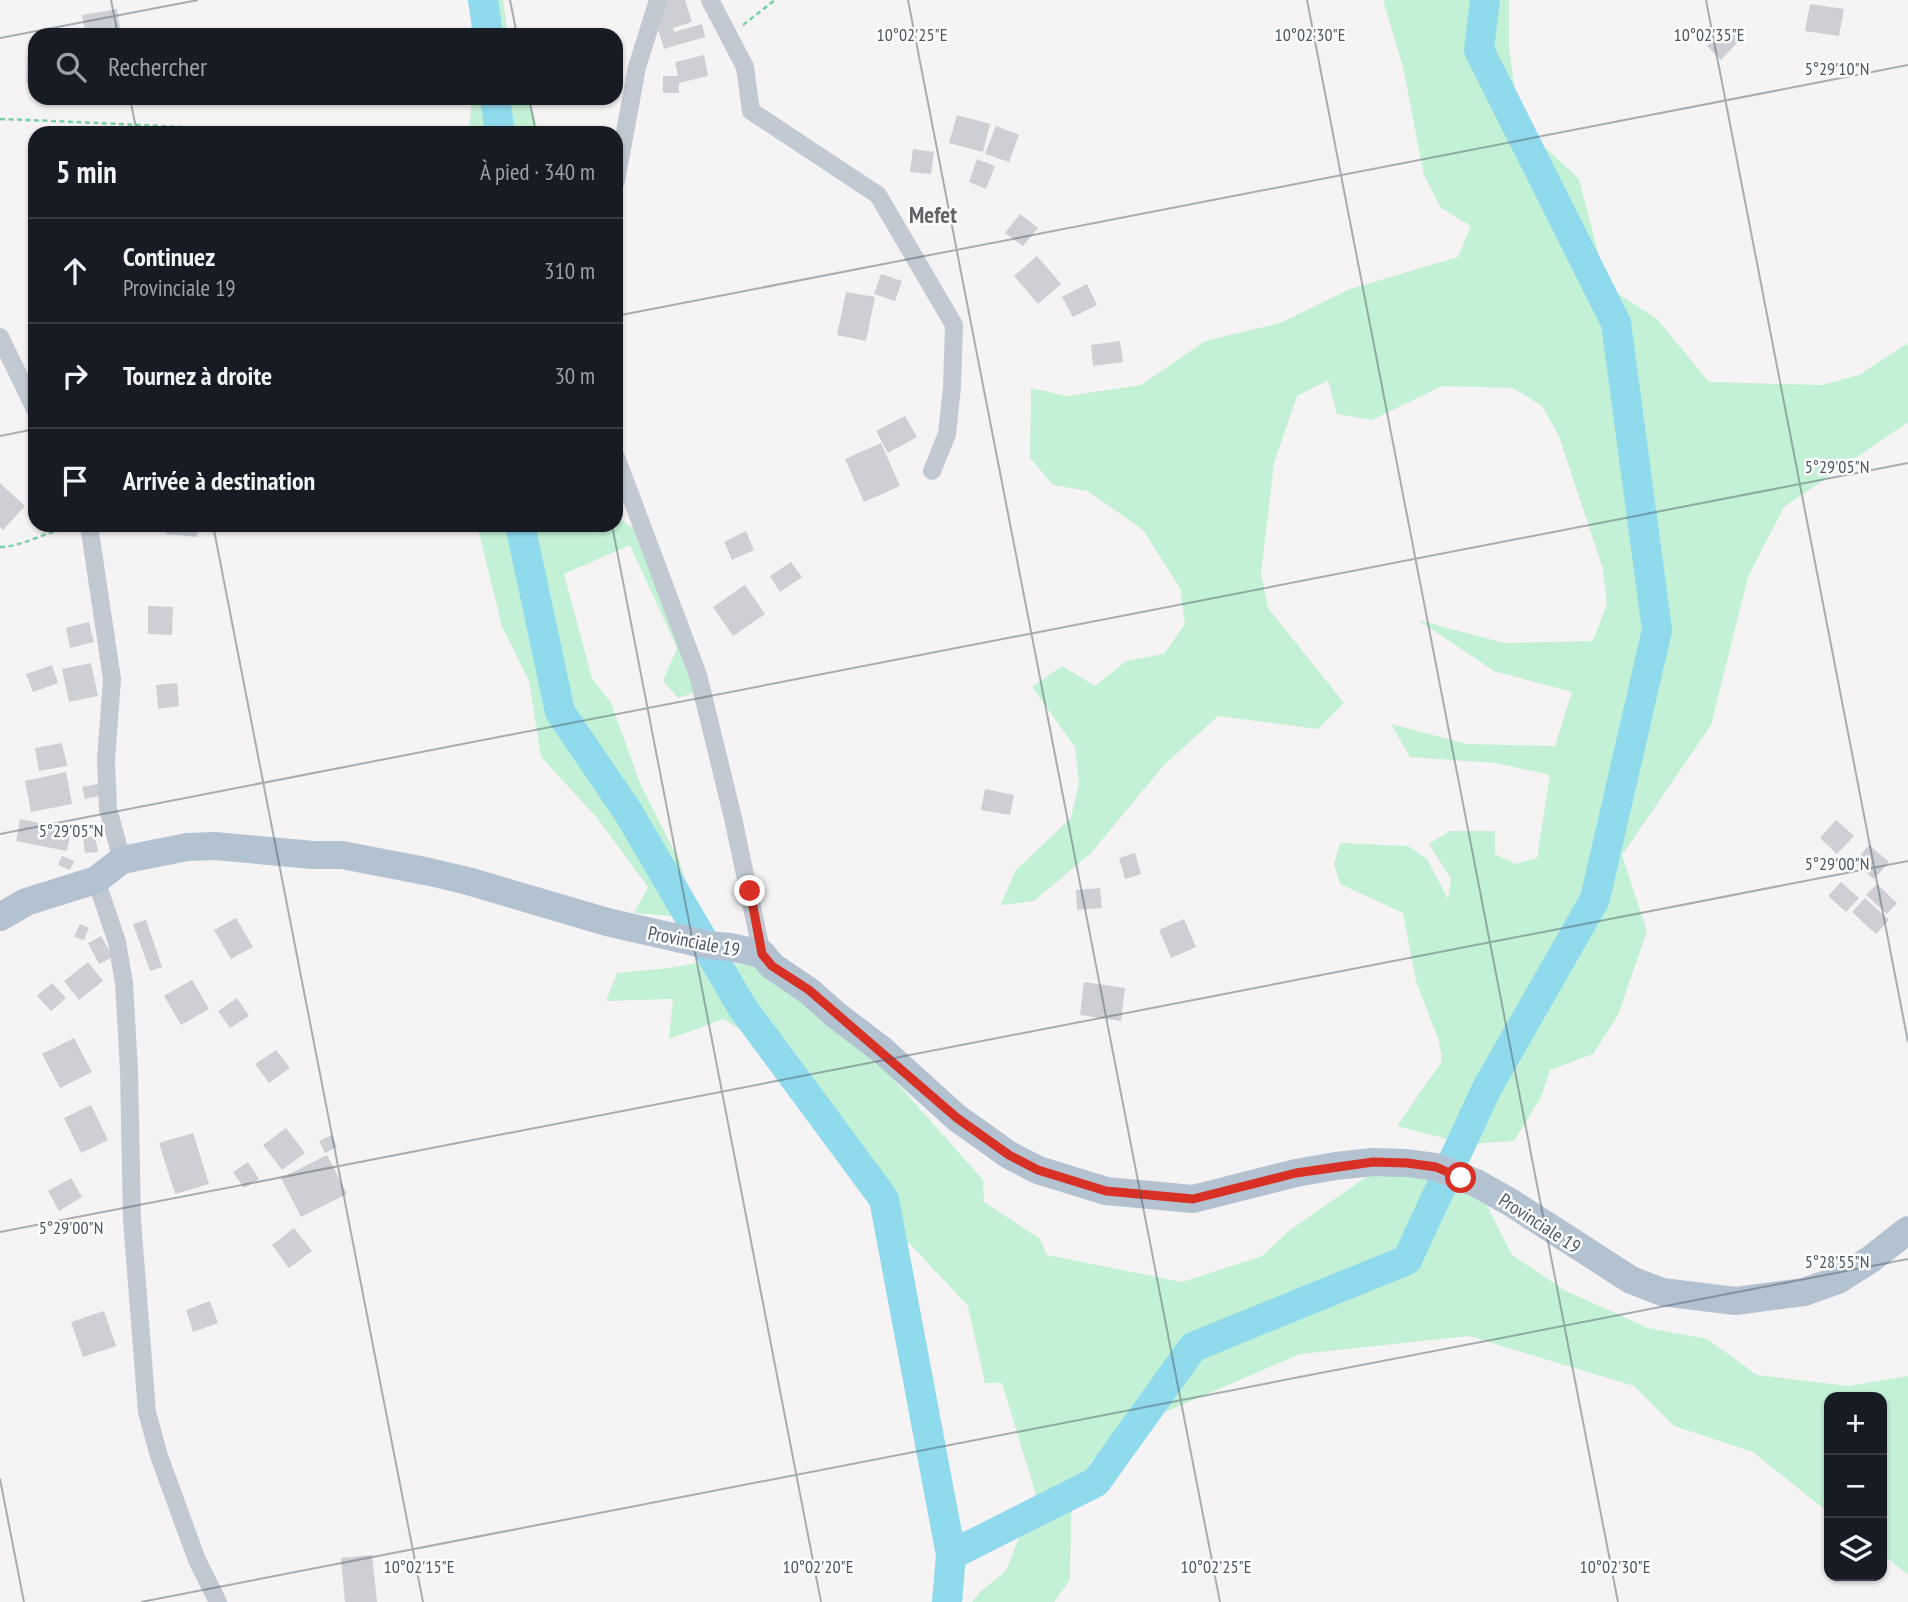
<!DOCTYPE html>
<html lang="fr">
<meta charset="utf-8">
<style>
:root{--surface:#171b24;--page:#242831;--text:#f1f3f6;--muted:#9ea1a6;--line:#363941}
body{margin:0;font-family:"PT Sans Narrow",sans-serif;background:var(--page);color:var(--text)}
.controls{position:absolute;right:21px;bottom:21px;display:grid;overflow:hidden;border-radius:14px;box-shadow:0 2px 5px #0004}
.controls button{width:63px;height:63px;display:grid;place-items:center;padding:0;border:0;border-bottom:2px solid var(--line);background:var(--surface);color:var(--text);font:35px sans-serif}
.stop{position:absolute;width:21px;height:21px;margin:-16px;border:5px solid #d93025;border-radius:50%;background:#fff}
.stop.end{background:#d93025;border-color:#fff;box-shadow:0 2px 7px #0008}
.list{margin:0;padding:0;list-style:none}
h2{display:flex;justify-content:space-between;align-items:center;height:91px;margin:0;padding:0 28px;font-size:30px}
h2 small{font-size:23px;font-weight:400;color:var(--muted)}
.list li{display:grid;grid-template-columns:46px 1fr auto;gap:21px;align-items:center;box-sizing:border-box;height:105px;padding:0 28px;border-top:2px solid var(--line)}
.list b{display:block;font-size:26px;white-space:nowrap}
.list p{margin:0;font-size:23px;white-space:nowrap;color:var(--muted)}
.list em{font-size:23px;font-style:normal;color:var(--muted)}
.icon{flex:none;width:38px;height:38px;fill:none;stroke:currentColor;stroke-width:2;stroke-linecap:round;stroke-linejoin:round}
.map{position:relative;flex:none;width:1908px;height:1602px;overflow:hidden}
.search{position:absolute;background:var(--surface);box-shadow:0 2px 5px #0004;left:28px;top:28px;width:595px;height:77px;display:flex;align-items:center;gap:18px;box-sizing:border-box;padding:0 24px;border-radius:21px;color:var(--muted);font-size:26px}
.panel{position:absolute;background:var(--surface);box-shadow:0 2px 5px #0004;left:28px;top:126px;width:595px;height:406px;border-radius:21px}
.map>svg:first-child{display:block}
</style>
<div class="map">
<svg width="1908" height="1602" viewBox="0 0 1908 1602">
<rect width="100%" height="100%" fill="#f5f3f3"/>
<!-- green -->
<path fill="#c3f1d5" d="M 478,0 L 503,0 L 508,35 L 470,35 Z
M 1383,0 L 1509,0 L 1509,47 L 1519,123 L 1579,179 L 1607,287 L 1656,318 L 1709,382 L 1822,385 L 1859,375 L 1908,343 L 1908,422 L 1784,507 L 1748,577 L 1711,725 L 1622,855 L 1647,931 L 1618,1015 L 1593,1054 L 1550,1070 L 1541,1097 L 1514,1141 L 1467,1144 L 1397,1126 L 1442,1061 L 1439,1041 L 1416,981 L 1403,913 L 1340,884 L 1334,864 L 1340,843 L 1408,846 L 1427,859 L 1448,899 L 1451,879 L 1429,844 L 1450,831 L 1495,831 L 1495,854 L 1515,864 L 1537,858 L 1550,775 L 1496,763 L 1410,757 L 1391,724 L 1467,744 L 1555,746 L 1572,692 L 1494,671 L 1418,620 L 1504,643 L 1593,641 L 1607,604 L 1603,569 L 1559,436 L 1542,406 L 1513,388 L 1442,386 L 1372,420 L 1337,414 L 1328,380 L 1297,396 L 1274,463 L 1261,573 L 1268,608 L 1344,703 L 1318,729 L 1218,716 L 1163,766 L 1091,853 L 1034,901 L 1001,905 L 1015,871 L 1071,818 L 1079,783 L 1075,747 L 1032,687 L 1062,666 L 1095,686 L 1126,661 L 1164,654 L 1185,624 L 1180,588 L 1143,530 L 1088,491 L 1053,485 L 1030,458 L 1031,388 L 1067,396 L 1141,385 L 1205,341 L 1280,323 L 1350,289 L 1458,257 L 1471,226 L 1441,208 L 1424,175 L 1403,67 Z
M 472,98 L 528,98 L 537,125 L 533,133 L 469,133 Z
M 616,520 L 623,521 L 653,544 L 696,692 L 678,698 L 663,681 L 677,648 L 630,545 L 564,574 L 592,678 L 611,703 L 640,783 L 680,863 L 697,918 L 634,913 L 648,887 L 598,819 L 541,757 L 529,681 L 502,626 L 477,525 L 616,525 Z
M 711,961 L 783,969 L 865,1047 L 983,1180 L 984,1202 L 1040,1239 L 1047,1255 L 1182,1282 L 1262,1256 L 1290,1230 L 1369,1175 L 1429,1174 L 1484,1200 L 1512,1255 L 1564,1290 L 1648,1328 L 1707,1339 L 1757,1375 L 1848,1386 L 1908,1376 L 1908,1575 L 1882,1554 L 1882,1397 L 1829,1397 L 1829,1513 L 1753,1452 L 1674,1426 L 1634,1386 L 1469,1336 L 1300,1354 L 1154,1417 L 1091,1461 L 1071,1514 L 1070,1580 L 1054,1602 L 972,1602 L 980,1592 L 1006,1571 L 1036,1495 L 1002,1383 L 985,1383 L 968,1306 L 883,1215 L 802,1068 L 723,1019 L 669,1039 L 673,999 L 606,1001 L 617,973 L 668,968 Z"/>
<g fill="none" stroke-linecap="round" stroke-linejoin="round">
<!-- river -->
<path stroke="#90daee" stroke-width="30" d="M 483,0 L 488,35
M 495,98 L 500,133
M 520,525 L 560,712 L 628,812 L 742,1007 L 884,1199 L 951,1555 L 947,1602
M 951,1555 L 1096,1482 L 1193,1347 L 1407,1260 L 1487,1088 L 1595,899 L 1657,630 L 1616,323 L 1479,50 L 1485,0"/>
</g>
<!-- building -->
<path fill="#cdcfd5" d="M 649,0 L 685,0 L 692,22 L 673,28 L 674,32 L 702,24 L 705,37 L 664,49 Z
M 1810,4 L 1844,9 L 1839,36 L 1805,31 Z
M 117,9 L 121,35 L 86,35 L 82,15 Z
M 1726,26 L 1740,40 L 1721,60 L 1707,46 Z
M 27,55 L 35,55 L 35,83 L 26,83 Z
M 704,55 L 708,76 L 679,83 L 679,93 L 663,93 L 663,76 L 678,76 L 675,62 Z
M 957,115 L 990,124 L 983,152 L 949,143 Z
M 996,126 L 1019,135 L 1009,162 L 985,154 Z
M 913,149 L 934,152 L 931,174 L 910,172 Z
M 977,159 L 995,166 L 986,189 L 969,182 Z
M 1020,214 L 1038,228 L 1023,246 L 1005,233 Z
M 1037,256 L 1061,284 L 1038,304 L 1014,276 Z
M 881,274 L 902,281 L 895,301 L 874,294 Z
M 1087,284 L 1097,305 L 1073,317 L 1062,297 Z
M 846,292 L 875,297 L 866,341 L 837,335 Z
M 1120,341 L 1123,362 L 1093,366 L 1091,345 Z
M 905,416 L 917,437 L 888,453 L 876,431 Z
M 881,443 L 900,486 L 864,502 L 845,459 Z
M 0,483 L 25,506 L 3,530 L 0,527 Z
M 167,525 L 198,525 L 197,537 L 166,534 Z
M 746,531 L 754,550 L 732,560 L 724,542 Z
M 791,562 L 802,577 L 780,592 L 770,576 Z
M 745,585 L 765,614 L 733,636 L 713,607 Z
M 148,606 L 173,607 L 172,635 L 148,634 Z
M 89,622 L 94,642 L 70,648 L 66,628 Z
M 91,663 L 98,696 L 69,702 L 62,669 Z
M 52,665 L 58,683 L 33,692 L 26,674 Z
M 177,683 L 179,706 L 158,709 L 156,685 Z
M 62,743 L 67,766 L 39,771 L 35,748 Z
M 66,772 L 72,804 L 31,812 L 25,781 Z
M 102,783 L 104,795 L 85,799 L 82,787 Z
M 985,789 L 1014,795 L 1010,815 L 981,810 Z
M 20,819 L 71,829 L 67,851 L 16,841 Z
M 1836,820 L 1854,836 L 1837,854 L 1820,838 Z
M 95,836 L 98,852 L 85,853 L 83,838 Z
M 1869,845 L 1889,862 L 1874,879 L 1854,863 Z
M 1135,853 L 1141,874 L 1125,879 L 1119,858 Z
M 62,856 L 74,861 L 70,870 L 58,865 Z
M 1841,882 L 1859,898 L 1846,912 L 1828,896 Z
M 1877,884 L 1897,903 L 1887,914 L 1866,895 Z
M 1100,888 L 1102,908 L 1077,910 L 1076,890 Z
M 1865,898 L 1889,920 L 1876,934 L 1852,912 Z
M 236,918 L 253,947 L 231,959 L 214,930 Z
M 1184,919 L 1196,947 L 1171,958 L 1159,930 Z
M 146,920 L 162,967 L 150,971 L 133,924 Z
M 80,924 L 89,928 L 84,940 L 74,937 Z
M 101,936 L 113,957 L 99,964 L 88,943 Z
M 88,962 L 103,981 L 79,1000 L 64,981 Z
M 192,980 L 209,1009 L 181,1025 L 164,996 Z
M 1084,982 L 1125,988 L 1121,1021 L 1080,1015 Z
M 52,983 L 66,998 L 51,1011 L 37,996 Z
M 237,998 L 249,1016 L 230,1028 L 218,1011 Z
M 74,1038 L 92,1072 L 60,1088 L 42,1054 Z
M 276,1050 L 290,1068 L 269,1083 L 255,1064 Z
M 91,1105 L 108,1140 L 81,1153 L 64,1118 Z
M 286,1128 L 305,1153 L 282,1170 L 263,1145 Z
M 193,1133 L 209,1184 L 175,1194 L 159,1143 Z
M 332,1135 L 337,1147 L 325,1153 L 319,1141 Z
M 327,1155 L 347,1194 L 301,1217 L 281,1178 Z
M 248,1162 L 259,1179 L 244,1188 L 233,1172 Z
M 71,1178 L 82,1197 L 59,1211 L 48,1191 Z
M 294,1228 L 312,1251 L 289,1268 L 272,1245 Z
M 210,1301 L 218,1323 L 193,1332 L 186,1310 Z
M 104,1311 L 116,1346 L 83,1357 L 71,1322 Z
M 372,1555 L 377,1602 L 345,1602 L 341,1558 Z"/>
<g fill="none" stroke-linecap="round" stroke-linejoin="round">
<!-- path -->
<path stroke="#7ad0a6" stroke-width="2.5" stroke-dasharray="5 3.5" stroke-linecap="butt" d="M 743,25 L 775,0
M 0,119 C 118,123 236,131 355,133
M 0,547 C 24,547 45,530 69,530 L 71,525"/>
<!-- street -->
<path stroke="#c1cad2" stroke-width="18" d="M 710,0 L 745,67 L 751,111 L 878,195 L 954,325 L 952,387 L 947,434 L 932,471
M 616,181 L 637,67 L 658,0
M 0,337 L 35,409
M 616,457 L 698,675 L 733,818 L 762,954
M 89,525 L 112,679 L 106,760 L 108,809 L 122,860
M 96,880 L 117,942 L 124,983 L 129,1070 L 132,1220 L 147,1412 L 159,1456 L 197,1560 L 218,1602"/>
<!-- primary -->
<path stroke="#b3c2d1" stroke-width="28" d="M 0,917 L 26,902 L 96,880 L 122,860 L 187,847 L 215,846 L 313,855 L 342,855 L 430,872 L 468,881 L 607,922 L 708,945 L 730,947 L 762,954 L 772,966 L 809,991 L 836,1015 L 882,1050 L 957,1118 L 1009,1155 L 1038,1170 L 1106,1191 L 1193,1199 L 1296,1173 L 1336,1166 L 1373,1162 L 1407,1163 L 1436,1167 L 1476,1183 L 1510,1202 L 1631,1280 L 1662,1292 L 1735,1301 L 1804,1292 L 1838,1280 L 1871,1259 L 1908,1230"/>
</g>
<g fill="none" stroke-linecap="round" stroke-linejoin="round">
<!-- route -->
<path stroke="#d93025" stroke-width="9" d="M 750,891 L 762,954 L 772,966 L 809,990 L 957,1118 L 1009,1155 L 1038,1170 L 1106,1191 L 1193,1199 L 1296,1173 L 1373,1162 L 1407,1163 L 1436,1167 L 1461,1178"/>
</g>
<!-- ticks -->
<path fill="none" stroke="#4a5661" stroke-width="2" stroke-opacity="0.45" d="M 111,0 L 118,35M 510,0 L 517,35M 908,0 L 1220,1602M 1307,0 L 1618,1602M 1706,0 L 1908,1042M 0,38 L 198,0M 130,98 L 137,133M 529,98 L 536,133M 616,316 L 1908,65M 0,436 L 35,429M 213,525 L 423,1602M 612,525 L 821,1602M 0,834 L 1908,463M 0,1232 L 1908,861M 0,1479 L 24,1602M 141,1602 L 1908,1259"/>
<g text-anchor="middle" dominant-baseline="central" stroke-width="5" stroke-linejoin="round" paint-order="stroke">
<!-- street labels -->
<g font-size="19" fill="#4a5661" stroke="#fff">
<text transform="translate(694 941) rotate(11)">Provinciale 19</text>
<text transform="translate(1540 1223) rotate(33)">Provinciale 19</text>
</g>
<!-- quarter labels -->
<g font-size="23" font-weight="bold" fill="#5f6368" stroke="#fff">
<text x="933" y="214">Mefet</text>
</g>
</g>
<g font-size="18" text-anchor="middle" fill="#4a5661" stroke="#fff" stroke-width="5" stroke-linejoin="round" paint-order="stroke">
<text x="912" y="41">10°02'25"E</text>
<text x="1310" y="41">10°02'30"E</text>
<text x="1709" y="41">10°02'35"E</text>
<text x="1837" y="75">5°29'10"N</text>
<text x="1837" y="473">5°29'05"N</text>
<text x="71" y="837">5°29'05"N</text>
<text x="1837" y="870">5°29'00"N</text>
<text x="71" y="1234">5°29'00"N</text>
<text x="1837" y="1268">5°28'55"N</text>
<text x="419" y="1573">10°02'15"E</text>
<text x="818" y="1573">10°02'20"E</text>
<text x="1216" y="1573">10°02'25"E</text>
<text x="1615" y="1573">10°02'30"E</text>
</g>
</svg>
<div class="controls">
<button>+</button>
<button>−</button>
<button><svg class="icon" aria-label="layers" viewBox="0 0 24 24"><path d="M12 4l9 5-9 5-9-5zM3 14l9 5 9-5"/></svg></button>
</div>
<div class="stop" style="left:1461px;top:1178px"></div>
<div class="stop end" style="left:750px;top:891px"></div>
<div class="search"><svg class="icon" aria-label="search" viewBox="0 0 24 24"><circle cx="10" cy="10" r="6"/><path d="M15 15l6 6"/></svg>Rechercher</div>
<section class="panel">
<h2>5 min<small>À pied · 340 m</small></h2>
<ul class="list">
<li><svg class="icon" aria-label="ahead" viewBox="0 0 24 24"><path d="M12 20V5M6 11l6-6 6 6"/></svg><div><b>Continuez</b><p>Provinciale 19</p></div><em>310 m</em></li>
<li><svg class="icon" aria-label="right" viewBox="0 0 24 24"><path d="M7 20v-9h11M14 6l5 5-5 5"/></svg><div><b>Tournez à droite</b></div><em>30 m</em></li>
<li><svg class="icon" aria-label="arrive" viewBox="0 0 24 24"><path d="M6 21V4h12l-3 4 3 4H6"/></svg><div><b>Arrivée à destination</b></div></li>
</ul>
</section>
</div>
